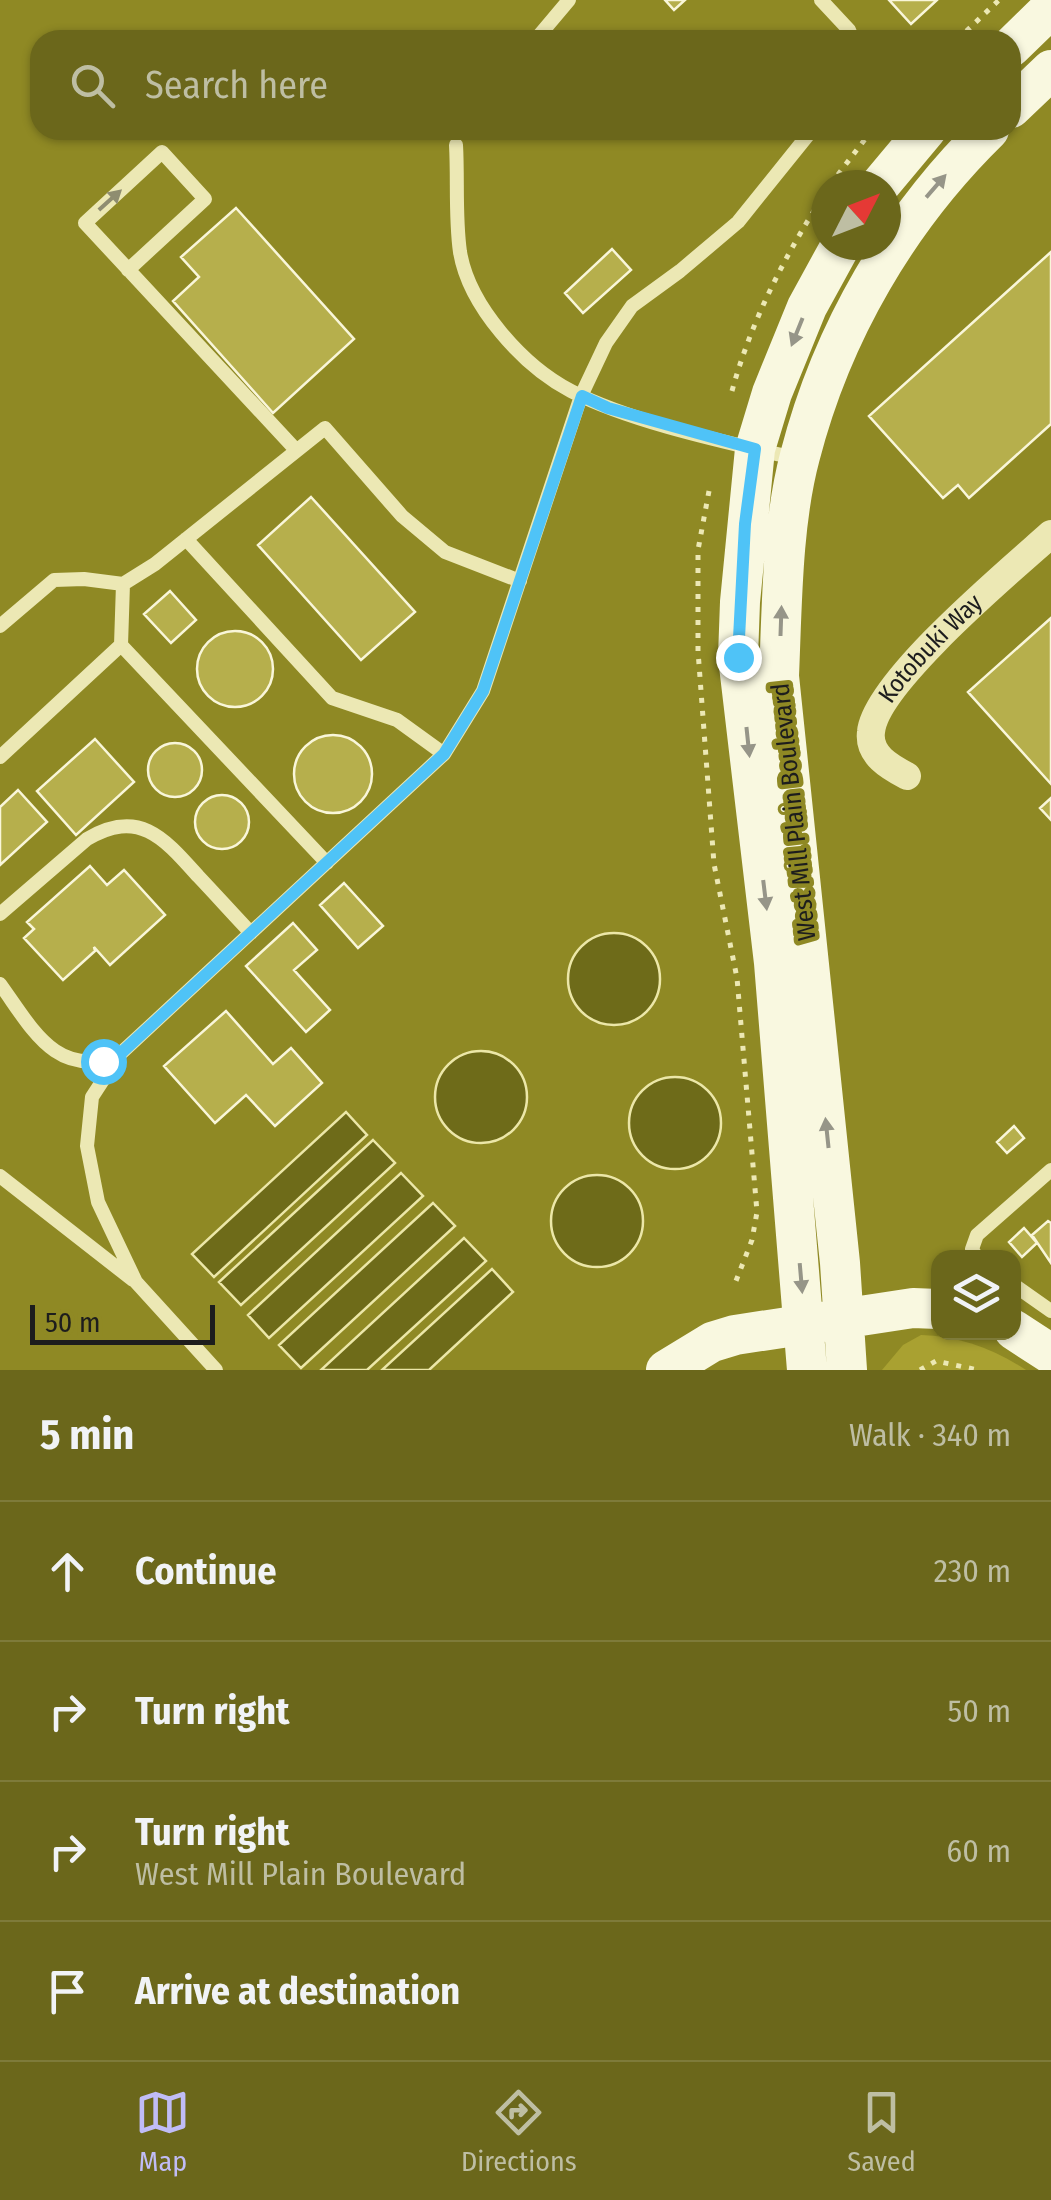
<!DOCTYPE html>
<meta charset="utf-8">
<style>
:root{--surface:#6b671b;--page:#736f28;--text:#f1f3f6;--muted:#bebea3;--line:#7e7b3a;--accent:#c0bcf6}
body{margin:0;font-family:"Fira Sans Condensed",sans-serif;background:var(--page);color:var(--text)}
.controls{position:absolute;right:30px;bottom:30px;display:grid;overflow:hidden;border-radius:20px;box-shadow:0 2px 8px #0004}
.controls button{width:90px;height:90px;display:grid;place-items:center;padding:0;border:0;border-bottom:2px solid var(--line);background:var(--surface);color:var(--text);font:50px sans-serif}
.compass{position:absolute;left:811px;top:170px;width:90px;height:90px;border-radius:50%;background:var(--surface);box-shadow:0 2px 8px #0004;rotate:48deg}
.scale{position:absolute;left:30px;bottom:25px;width:185px;box-sizing:border-box;padding-left:10px;border:5px solid #1d1d1d;border-top:0;font-size:28px;line-height:35px;white-space:nowrap;color:#1d1d1d;-webkit-text-stroke:8px #8f8924;paint-order:stroke}
.stop{position:absolute;width:30px;height:30px;margin:-22px;border:8px solid #4fc3f7;border-radius:50%;background:#fff}
.stop.end{background:#4fc3f7;border-color:#fff;box-shadow:0 2px 10px #0008}
.list{margin:0;padding:0;list-style:none}
h2{display:flex;justify-content:space-between;align-items:center;height:130px;margin:0;padding:0 40px;font-size:42px}
h2 small{font-size:32px;font-weight:400;color:var(--muted)}
.list li{display:grid;grid-template-columns:65px 1fr auto;gap:30px;align-items:center;box-sizing:border-box;height:140px;padding:0 40px;border-top:2px solid var(--line)}
.list b{display:block;font-size:38px;white-space:nowrap}
.list p{margin:0;font-size:32px;white-space:nowrap;color:var(--muted)}
.list em{font-size:32px;font-style:normal;color:var(--muted)}
.icon{flex:none;width:55px;height:55px;fill:none;stroke:currentColor;stroke-width:2;stroke-linecap:round;stroke-linejoin:round}
.map{position:relative;flex:none;width:1051px;height:1370px;overflow:hidden}
.search{position:absolute;background:var(--surface);box-shadow:0 2px 8px #0004;left:30px;right:30px;top:30px;height:110px;display:flex;align-items:center;gap:25px;box-sizing:border-box;padding:0 35px;border-radius:30px;color:var(--muted);font-size:38px}
.sheet{height:690px;background:var(--surface)}
nav{display:flex;justify-content:space-around;align-items:center;box-sizing:border-box;height:140px;border-top:2px solid var(--line);background:var(--surface);font-size:28px;color:var(--muted)}
nav a{display:grid;justify-items:center;gap:5px}
nav .on{color:var(--accent)}
.map>svg:first-child{display:block}
</style>
<div class="map">
<svg width="1051" height="1370" viewBox="0 0 1051 1370">
<rect width="100%" height="100%" fill="#8f8924"/>
<!-- green -->
<path fill="#a9a131" d="M 921,1335 C 959,1336 994,1349 1026,1370 L 882,1370 L 903,1345 Z"/>
<!-- water -->
<path fill="#6e6b19" stroke="#ece7a8" stroke-width="2.5" d="M568 979a46 46 0 1 1 92 0a46 46 0 1 1-92 0Z
M435 1097a46 46 0 1 1 92 0a46 46 0 1 1-92 0Z
M629 1123a46 46 0 1 1 92 0a46 46 0 1 1-92 0Z
M 346,1112 L 367,1135 L 214,1277 L 192,1254 Z
M 373,1140 L 395,1163 L 241,1305 L 219,1282 Z
M 401,1173 L 423,1196 L 269,1338 L 248,1315 Z
M551 1221a46 46 0 1 1 92 0a46 46 0 1 1-92 0Z
M 433,1203 L 455,1226 L 301,1368 L 279,1345 Z
M 464,1238 L 486,1261 L 367,1370 L 321,1370 Z
M 492,1269 L 513,1292 L 429,1370 L 382,1370 Z"/>
<!-- building -->
<path fill="#b6af4c" stroke="#f9f6d9" stroke-width="2.5" d="M 665,0 L 685,0 L 674,10 Z
M 889,0 L 937,0 L 911,24 Z
M 236,208 L 354,339 L 273,413 L 173,301 L 199,277 L 181,257 Z
M 612,249 L 631,270 L 583,313 L 565,293 Z
M 1051,252 L 1051,424 L 969,498 L 958,485 L 943,498 L 869,416 Z
M 311,497 L 415,612 L 361,660 L 258,545 Z
M 170,591 L 196,620 L 171,643 L 144,614 Z
M 1051,618 L 1051,784 L 968,692 Z
M197 669a38 38 0 1 1 76 0a38 38 0 1 1-76 0Z
M294 774a39 39 0 1 1 78 0a39 39 0 1 1-78 0Z
M 95,739 L 134,782 L 76,835 L 37,791 Z
M148 770a27 27 0 1 1 54 0a27 27 0 1 1-54 0Z
M 18,790 L 47,822 L 0,865 L 0,807 Z
M195 822a27 27 0 1 1 54 0a27 27 0 1 1-54 0Z
M 1051,798 L 1051,820 L 1040,808 Z
M 90,866 L 107,885 L 124,870 L 165,915 L 110,965 L 94,947 L 95,951 L 63,980 L 24,938 L 34,929 L 27,922 Z
M 344,883 L 383,926 L 358,948 L 320,905 Z
M 293,923 L 317,950 L 294,970 L 330,1010 L 306,1032 L 246,966 Z
M 226,1011 L 273,1064 L 291,1048 L 322,1083 L 275,1126 L 246,1095 L 215,1123 L 164,1066 Z
M 1014,1126 L 1024,1138 L 1007,1153 L 997,1142 Z
M 1048,1221 L 1051,1223 L 1051,1263 L 1032,1235 Z
M 1024,1228 L 1037,1243 L 1022,1257 L 1009,1242 Z"/>
<g fill="none" stroke-linecap="round" stroke-linejoin="round">
<!-- path -->
<path stroke="#ece8b4" stroke-width="5" stroke-dasharray="5 8" stroke-linecap="butt" d="M 957,40 L 999,0
M 830,185 L 872,130
M 732,391 C 751,321 786,253 826,192
M 709,491 L 698,550 L 698,651 L 714,864 L 737,978 L 757,1212 L 752,1240 L 734,1286
M 920,1370 L 936,1361 L 978,1370"/>
<!-- lane -->
<path stroke="#ece8b4" stroke-width="14" d="M 821,0 L 849,30 L 853,40
M 537,38 L 569,0
M 456,145 C 458,179 455,217 460,252 C 469,306 523,366 571,391 C 633,423 730,443 798,459
M 128,270 L 205,199 L 162,152 L 85,223 L 296,450
M 186,539 L 332,698 L 397,720 L 444,754
M 123,584 L 121,645 L 327,863
M 0,626 L 54,580 L 84,579 L 123,584 L 155,564 L 325,428 L 402,516 L 445,552 L 520,581
M 0,757 L 121,645
M 0,914 L 87,839 C 139,808 164,838 198,876 C 216,895 233,914 251,933
M 0,984 C 32,1028 56,1080 120,1055
M 0,1176 L 133,1280
M 977,1258 L 972,1249 L 977,1235 L 1051,1170
M 1014,1285 L 1051,1311
M 216,1370 L 136,1282 L 98,1202 L 87,1146 L 92,1097 L 120,1054 L 444,754 L 483,691 L 581,396 L 606,343 L 632,306 L 680,271 L 738,222 L 812,130"/>
<!-- street -->
<path stroke="#ece8b4" stroke-width="28" id="s1" d="M 907,776 C 890,767 868,755 871,732 C 875,683 1012,569 1051,534"/>
<!-- secondary -->
<path stroke="#f9f8e0" stroke-width="40" d="M 1011,47 L 1051,8
M 1011,108 L 1051,70
M 880,185 L 926,130
M 1014,1330 L 1051,1354
M 666,1370 L 712,1342 L 735,1335 L 913,1308 L 938,1309
M 807,1370 L 774,963 L 738,657 L 740,602 L 755,449 L 772,393 L 807,307 L 841,245
M 847,1370 L 840,1263 L 779,676 C 782,606 782,523 800,456 C 832,332 898,219 989,130"/>
</g>
<!-- one-way arrows -->
<defs><path id="oneway-solid" d="M-6-.8H1V-3.2L6.5 0L1 3.2V.8H-6Z" transform="scale(2.5)"/></defs>
<g fill="#969588">
<use href="#oneway-solid" transform="translate(936 186) rotate(-49)"/>
<use href="#oneway-solid" transform="translate(797 332) rotate(112)"/>
<use href="#oneway-solid" transform="translate(781 621) rotate(-88)"/>
<use href="#oneway-solid" transform="translate(748 742) rotate(84)"/>
<use href="#oneway-solid" transform="translate(765 895) rotate(83)"/>
<use href="#oneway-solid" transform="translate(827 1133) rotate(-96)"/>
<use href="#oneway-solid" transform="translate(801 1278) rotate(85)"/>
</g>
<use fill="#8f8d70" href="#oneway-solid" transform="translate(110 200) rotate(-42)"/>
<g fill="none" stroke-linecap="round" stroke-linejoin="round">
<!-- route -->
<path stroke="#4fc3f7" stroke-width="12" d="M 103,1061 L 120,1054 L 444,754 L 483,691 L 582,396 L 608,408 L 755,449 L 745,524 L 738,657"/>
</g>
<g text-anchor="middle" dominant-baseline="central" stroke-width="9" stroke-linejoin="round" paint-order="stroke">
<!-- street labels -->
<g font-size="25" fill="#1d1d1d" stroke="#8f8924">
<text stroke="none"><textPath href="#s1" startOffset="165">Kotobuki Way</textPath></text>
<text transform="translate(794 812) rotate(-96)">West Mill Plain Boulevard</text>
</g>
</g>
</svg>
<div class="controls">
<button><svg class="icon" aria-label="layers" viewBox="0 0 24 24"><path d="M12 4l9 5-9 5-9-5zM3 14l9 5 9-5"/></svg></button>
</div>
<svg class="compass" viewBox="-18 -18 36 36"><path d="M0-13l5 13h-10z" fill="#e53935"/><path d="M0 13l5-13h-10z" fill="#bebea3"/></svg>
<div class="scale">50 m</div>
<div class="stop" style="left:103px;top:1061px"></div>
<div class="stop end" style="left:738px;top:657px"></div>
<div class="search"><svg class="icon" aria-label="search" viewBox="0 0 24 24"><circle cx="10" cy="10" r="6"/><path d="M15 15l6 6"/></svg>Search here</div>
</div>
<section class="sheet">
<h2>5 min<small>Walk · 340 m</small></h2>
<ul class="list">
<li><svg class="icon" aria-label="ahead" viewBox="0 0 24 24"><path d="M12 20V5M6 11l6-6 6 6"/></svg><div><b>Continue</b></div><em>230 m</em></li>
<li><svg class="icon" aria-label="right" viewBox="0 0 24 24"><path d="M7 20v-9h11M14 6l5 5-5 5"/></svg><div><b>Turn right</b></div><em>50 m</em></li>
<li><svg class="icon" aria-label="right" viewBox="0 0 24 24"><path d="M7 20v-9h11M14 6l5 5-5 5"/></svg><div><b>Turn right</b><p>West Mill Plain Boulevard</p></div><em>60 m</em></li>
<li><svg class="icon" aria-label="arrive" viewBox="0 0 24 24"><path d="M6 21V4h12l-3 4 3 4H6"/></svg><div><b>Arrive at destination</b></div></li>
</ul>
</section>
<nav>
<a class="on"><svg class="icon" aria-label="map" viewBox="0 0 24 24"><path d="M3 6l6-2 6 2 6-2v14l-6 2-6-2-6 2zM9 4v14M15 6v14"/></svg>Map</a>
<a><svg class="icon" aria-label="directions" viewBox="0 0 24 24"><path d="M12 3l9 9-9 9-9-9zM9 14v-3h6M13 9l2 2-2 2"/></svg>Directions</a>
<a><svg class="icon" aria-label="saved" viewBox="0 0 24 24"><path d="M7 4h10v16l-5-4-5 4z"/></svg>Saved</a>
</nav>
